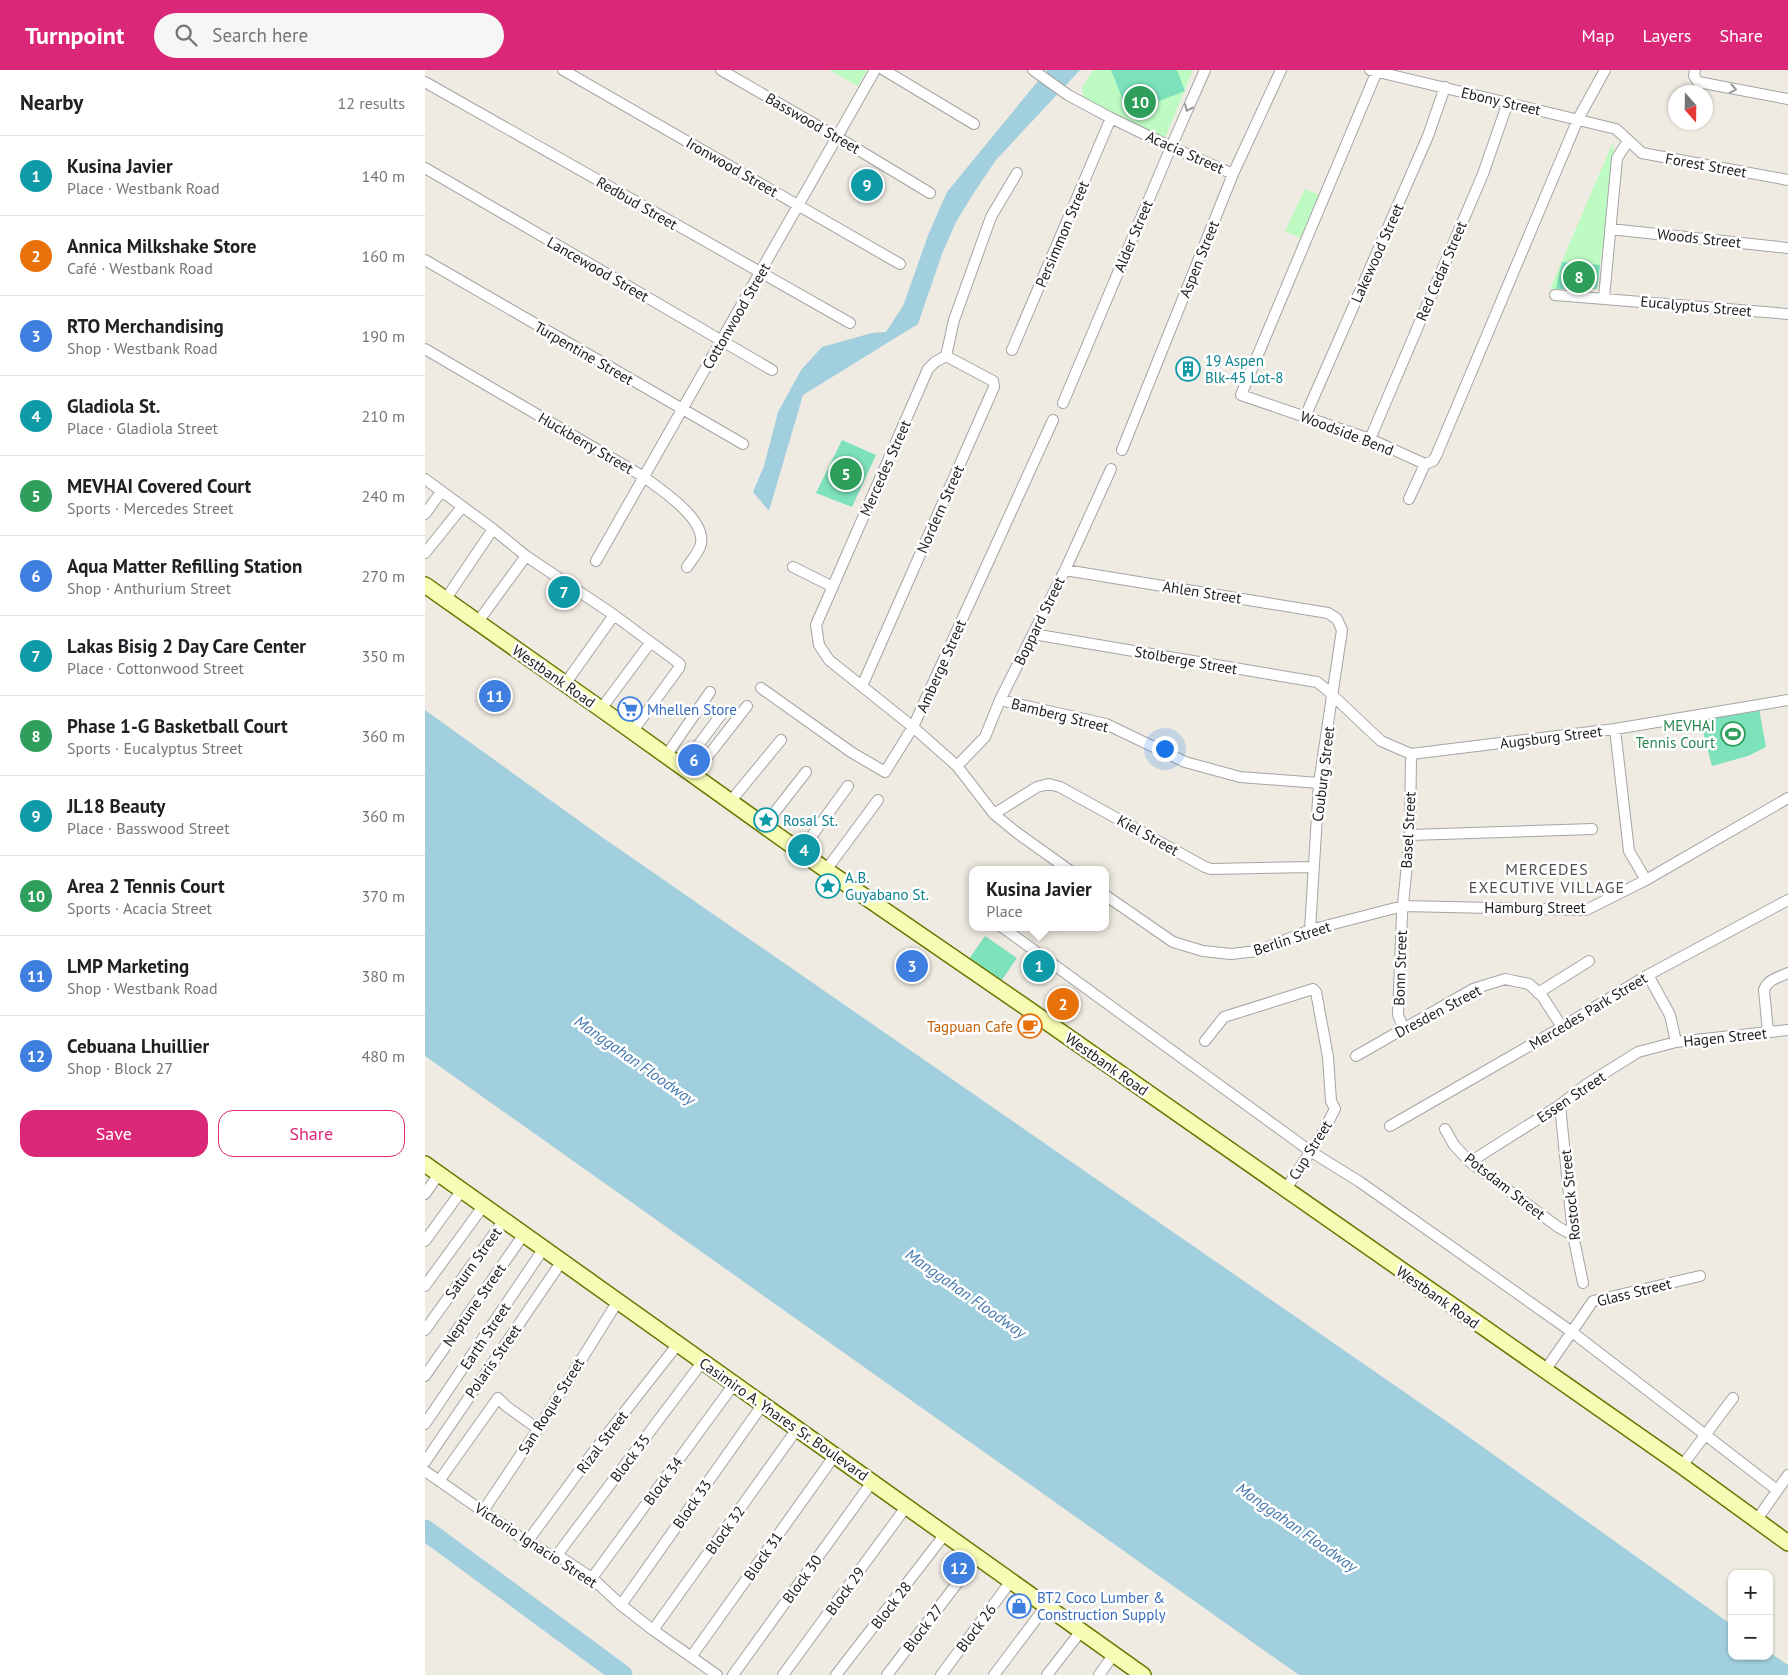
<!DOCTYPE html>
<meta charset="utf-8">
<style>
:root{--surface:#fff;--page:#f6f6f6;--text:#202124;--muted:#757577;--line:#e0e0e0;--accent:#db2777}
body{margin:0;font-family:"PT Sans",sans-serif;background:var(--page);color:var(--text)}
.controls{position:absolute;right:15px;bottom:15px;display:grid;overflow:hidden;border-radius:10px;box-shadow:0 1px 4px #0004}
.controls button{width:45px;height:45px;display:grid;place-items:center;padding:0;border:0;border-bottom:1px solid var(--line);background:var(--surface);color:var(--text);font:25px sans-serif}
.compass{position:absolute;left:1243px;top:15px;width:45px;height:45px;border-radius:50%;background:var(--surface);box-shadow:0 1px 4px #0004;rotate:160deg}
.you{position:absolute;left:739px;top:678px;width:18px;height:18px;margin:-12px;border:4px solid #fff;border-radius:50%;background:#1a73e8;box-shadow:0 0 0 8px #1a73e833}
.badge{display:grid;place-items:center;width:32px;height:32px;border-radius:50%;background:var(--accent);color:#fff;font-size:16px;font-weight:700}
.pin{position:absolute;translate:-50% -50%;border:2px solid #fff;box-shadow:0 1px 5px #0006}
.popup{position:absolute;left:544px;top:796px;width:140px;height:65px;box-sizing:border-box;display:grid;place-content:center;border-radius:10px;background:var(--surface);filter:drop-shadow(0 1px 4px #0005);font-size:16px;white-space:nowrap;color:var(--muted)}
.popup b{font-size:19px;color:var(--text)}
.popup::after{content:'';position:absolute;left:50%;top:100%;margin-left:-10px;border:10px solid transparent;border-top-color:var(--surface)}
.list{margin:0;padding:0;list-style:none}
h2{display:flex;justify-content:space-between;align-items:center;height:65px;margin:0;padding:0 20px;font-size:21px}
h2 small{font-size:16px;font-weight:400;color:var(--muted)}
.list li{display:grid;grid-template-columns:32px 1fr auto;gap:15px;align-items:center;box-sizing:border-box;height:80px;padding:0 20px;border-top:1px solid var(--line)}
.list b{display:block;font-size:19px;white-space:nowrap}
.list p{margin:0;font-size:16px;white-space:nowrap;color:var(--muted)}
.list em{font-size:16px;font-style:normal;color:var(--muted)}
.actions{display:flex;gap:10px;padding:15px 20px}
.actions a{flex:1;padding:11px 0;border:1px solid var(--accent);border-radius:15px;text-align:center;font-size:18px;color:var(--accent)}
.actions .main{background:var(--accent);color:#fff}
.icon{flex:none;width:28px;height:28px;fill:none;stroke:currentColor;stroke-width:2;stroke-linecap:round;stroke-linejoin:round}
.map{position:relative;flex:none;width:1363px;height:1605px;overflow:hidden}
header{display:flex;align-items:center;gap:30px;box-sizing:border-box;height:70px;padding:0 25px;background:var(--accent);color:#fff}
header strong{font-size:24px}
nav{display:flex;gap:28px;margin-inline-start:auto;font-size:18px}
.search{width:350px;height:45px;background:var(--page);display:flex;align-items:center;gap:12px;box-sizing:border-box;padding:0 18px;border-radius:28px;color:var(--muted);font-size:19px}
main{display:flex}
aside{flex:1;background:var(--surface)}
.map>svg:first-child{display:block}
</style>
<header>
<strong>Turnpoint</strong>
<div class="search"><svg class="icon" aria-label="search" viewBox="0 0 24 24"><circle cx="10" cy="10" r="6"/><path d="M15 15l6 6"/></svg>Search here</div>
<nav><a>Map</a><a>Layers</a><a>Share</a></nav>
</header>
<main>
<aside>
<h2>Nearby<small>12 results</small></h2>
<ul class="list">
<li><span class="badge" style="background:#0f9aa8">1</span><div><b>Kusina Javier</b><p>Place · Westbank Road</p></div><em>140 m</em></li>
<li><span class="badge" style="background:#e8710a">2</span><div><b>Annica Milkshake Store</b><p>Café · Westbank Road</p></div><em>160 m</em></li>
<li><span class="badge" style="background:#3f7fe0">3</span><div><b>RTO Merchandising</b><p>Shop · Westbank Road</p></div><em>190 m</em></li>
<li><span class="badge" style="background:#0f9aa8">4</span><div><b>Gladiola St.</b><p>Place · Gladiola Street</p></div><em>210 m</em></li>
<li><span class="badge" style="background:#2e9e5b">5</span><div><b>MEVHAI Covered Court</b><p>Sports · Mercedes Street</p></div><em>240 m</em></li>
<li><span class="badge" style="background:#3f7fe0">6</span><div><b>Aqua Matter Refilling Station</b><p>Shop · Anthurium Street</p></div><em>270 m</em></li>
<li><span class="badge" style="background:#0f9aa8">7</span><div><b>Lakas Bisig 2 Day Care Center</b><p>Place · Cottonwood Street</p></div><em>350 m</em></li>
<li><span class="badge" style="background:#2e9e5b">8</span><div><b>Phase 1-G Basketball Court</b><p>Sports · Eucalyptus Street</p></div><em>360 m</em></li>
<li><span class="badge" style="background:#0f9aa8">9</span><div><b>JL18 Beauty</b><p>Place · Basswood Street</p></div><em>360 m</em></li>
<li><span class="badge" style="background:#2e9e5b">10</span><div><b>Area 2 Tennis Court</b><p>Sports · Acacia Street</p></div><em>370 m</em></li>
<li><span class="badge" style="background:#3f7fe0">11</span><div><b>LMP Marketing</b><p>Shop · Westbank Road</p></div><em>380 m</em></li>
<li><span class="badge" style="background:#3f7fe0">12</span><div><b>Cebuana Lhuillier</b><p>Shop · Block 27</p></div><em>480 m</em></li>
</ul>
<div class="actions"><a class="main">Save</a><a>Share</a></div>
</aside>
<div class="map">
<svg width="1363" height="1605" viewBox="0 0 1363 1605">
<rect width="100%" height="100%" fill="#efebe2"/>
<!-- park -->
<path fill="#bdfbc3" d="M 404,0 L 442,0 L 433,16 Z
M 668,0 L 768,0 L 740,68 L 659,29 L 657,18 Z
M 1188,72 L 1189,89 L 1172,219 L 1125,219 Z
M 880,119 L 894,125 L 875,168 L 860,161 Z"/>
<!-- pitch -->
<path fill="#7de1bc" d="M 686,0 L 752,0 L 760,21 L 703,43 Z
M 1137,192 L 1175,195 L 1172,219 L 1131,219 Z
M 417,370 L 451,385 L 427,437 L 391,423 Z
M 1334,639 L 1341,677 L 1323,686 L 1287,696 L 1275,650 Z
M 560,866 L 592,888 L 574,914 L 542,892 Z"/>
<!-- water -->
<path fill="#a1cfde" d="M 622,0 L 655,0 L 571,90 L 550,121 L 531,152 L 517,184 L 493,254 L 378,325 L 344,441 L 328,422 L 339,396 L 353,342 L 376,300 L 397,277 L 447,263 L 461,262 L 478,236 L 504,163 L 522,122 Z
M 0,640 L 174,765 L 1027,1355 L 1307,1555 L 1307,1586 L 1344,1586 L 1344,1582 L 1363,1595 L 1363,1605 L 874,1605 L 0,986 Z"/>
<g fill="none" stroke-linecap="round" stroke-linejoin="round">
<!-- river -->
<path stroke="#a1cfde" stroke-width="21" d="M 0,1460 L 197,1605"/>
<!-- street casing -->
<g stroke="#a4a4a4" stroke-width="12">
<path id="street" d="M 138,0 L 475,194
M 296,0 L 412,67 L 505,123
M 459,0 L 549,54
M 608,0 L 643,25 L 686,48 L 746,77 L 808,104
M 945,0 L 1191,59 L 1217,83 L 1363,110
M 1270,0 L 1269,6 L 1273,12 L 1363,29
M 952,1 L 816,325 L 945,369 L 1000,394 L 1008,391 L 1011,386 L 1153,49 L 1180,0
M 0,12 L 425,253
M 0,98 L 347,300
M 1185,159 L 1363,178
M 0,190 L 318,374
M 1130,225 L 1363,244
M 1179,228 L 1192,88 L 1203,71
M 0,279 L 219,407 C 236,420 285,451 275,477 C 272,484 266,491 262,497
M 587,280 L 686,48
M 521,286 L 510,292 L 503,299 L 391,555 L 394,575 L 404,590 L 488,657 L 532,696 L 569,744 L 591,762 L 644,800
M 521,286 L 529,250 L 566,147 L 592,103
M 638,333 L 746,77 L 780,0
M 880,347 L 1003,66 L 1020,17
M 945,369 L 1058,104 L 1083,32
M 697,380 L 808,104 L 856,0
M 0,409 L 68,459 L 101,486 L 189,545 L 255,594 L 254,598 L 207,662
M 984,429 L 1000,394
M 0,444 L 16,422
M 0,483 L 37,437
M 171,491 L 450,0
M 368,497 L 408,517
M 640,500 L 903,543 L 912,549 L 917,560 L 894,713 L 885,860
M 20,530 L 68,459
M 52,553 L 101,486
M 608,564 L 892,612 L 901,619 L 956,671 L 986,684 L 1190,659 L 1363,630
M 140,614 L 189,545
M 437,616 L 569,317 L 568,311 L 521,286
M 336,618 L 426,682 L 460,702 L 488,657 L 628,350
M 575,630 L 681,654 L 760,692 L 815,707 L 894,713
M 176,639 L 225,573
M 1190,659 L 1204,781 L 1221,810
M 241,686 L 285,622
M 532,696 L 560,667 L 575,630 L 640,500 L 686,399
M 257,697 L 298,642
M 268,705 L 322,636
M 305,732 L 356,670
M 569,744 L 612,717 L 624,714 L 635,717 L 780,797 L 786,799 L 888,797
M 339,756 L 381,702
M 985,765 L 1167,759
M 375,782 L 423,716
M 401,800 L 453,730
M 680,825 L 748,872 L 778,881 L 806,884 L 833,881 L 885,860 L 978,836 L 1161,840 L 1221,810 L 1363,728
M 577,857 L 885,1081 L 935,1112 L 1147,1262 L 1352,1420
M 1223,905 L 1245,945 L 1251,972
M 1113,923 L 1164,891
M 979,959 L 973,945 L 977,844 L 985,765 L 986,684
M 1343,962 L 1339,920 C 1342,910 1354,907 1363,903
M 780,971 L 799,947 L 888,919 L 891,922 L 903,987 L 906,1031 L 910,1039 L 898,1062 L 861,1119
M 931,986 L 1048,919 L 1080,909 L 1104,914 L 1117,926 L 1137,957
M 1135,1035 L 1148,1165 L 1158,1213
M 965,1056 L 1137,957 L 1223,905 L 1363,830
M 1020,1059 L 1029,1075 L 1045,1092 L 1133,1157 L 1148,1165
M 1045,1092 L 1135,1035 L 1162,1014 L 1213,982 L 1251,972 L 1363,960
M 0,1124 L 14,1104
M 0,1171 L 37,1120
M 0,1216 L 59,1135
M 0,1260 L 79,1150
M 1119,1302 L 1168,1231 L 1275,1206
M 0,1306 L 99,1164
M 0,1354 L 119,1178
M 0,1392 L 137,1191
M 1257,1396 L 1308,1328
M 0,1401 L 102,1472 L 125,1485 L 132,1485 L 167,1508 L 196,1535 L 228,1560 L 292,1605
M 14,1411 L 73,1328 L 81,1336 L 113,1359
M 58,1441 L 113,1359 L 193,1231
M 1331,1451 L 1363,1405
M 102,1472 L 172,1377 L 253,1274
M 132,1485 L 278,1291
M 167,1508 L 309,1314
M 196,1535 L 338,1334
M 228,1560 L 372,1359
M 266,1587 L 410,1385
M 308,1605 L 447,1412
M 358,1605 L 481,1437
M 411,1605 L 520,1464
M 462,1605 L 553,1486
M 516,1605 L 586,1511
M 569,1605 L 621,1536
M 622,1605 L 656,1561
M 674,1605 L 689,1584"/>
</g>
<!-- secondary casing -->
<g stroke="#687701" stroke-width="18">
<path id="secondary" d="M 0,515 L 176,639 L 401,800 L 596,934 L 1257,1396 L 1363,1473
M 0,1094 L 718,1605"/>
</g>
<!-- street -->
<use href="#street" stroke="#fff" stroke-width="10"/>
<!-- secondary -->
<use href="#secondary" stroke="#f7fcb4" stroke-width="15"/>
</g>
<!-- one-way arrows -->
<defs><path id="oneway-chevron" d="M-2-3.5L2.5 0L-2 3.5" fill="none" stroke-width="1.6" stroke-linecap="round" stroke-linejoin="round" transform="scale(1.25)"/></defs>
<g stroke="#999">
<use href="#oneway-chevron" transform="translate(1308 19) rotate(11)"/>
<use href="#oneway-chevron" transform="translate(763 38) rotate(114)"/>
</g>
<!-- icons -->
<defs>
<g id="building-ring" transform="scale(1.25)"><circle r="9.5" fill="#fff" stroke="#0f9aa8" stroke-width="1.5"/><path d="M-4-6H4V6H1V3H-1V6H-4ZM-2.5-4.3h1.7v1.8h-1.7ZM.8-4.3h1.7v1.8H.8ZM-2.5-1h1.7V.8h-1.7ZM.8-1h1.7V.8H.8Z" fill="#0f9aa8"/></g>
<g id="supermarket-ring" transform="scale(1.25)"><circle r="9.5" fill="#fff" stroke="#3f7fe0" stroke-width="1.5"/><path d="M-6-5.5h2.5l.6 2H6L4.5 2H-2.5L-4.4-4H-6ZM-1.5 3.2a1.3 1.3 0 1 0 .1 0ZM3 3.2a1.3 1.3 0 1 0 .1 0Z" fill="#3f7fe0"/></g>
<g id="stadium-ring" transform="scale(1.25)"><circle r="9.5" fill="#fff" stroke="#2e9e5b" stroke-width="1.5"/><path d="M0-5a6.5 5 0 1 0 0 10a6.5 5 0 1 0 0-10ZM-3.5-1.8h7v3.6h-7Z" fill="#2e9e5b"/></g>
<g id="sight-ring" transform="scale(1.25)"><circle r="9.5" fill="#fff" stroke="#0f9aa8" stroke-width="1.5"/><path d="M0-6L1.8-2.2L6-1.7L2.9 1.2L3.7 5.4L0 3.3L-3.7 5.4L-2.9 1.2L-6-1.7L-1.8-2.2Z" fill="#0f9aa8"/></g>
<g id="cafe-ring" transform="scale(1.25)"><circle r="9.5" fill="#fff" stroke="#e8710a" stroke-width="1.5"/><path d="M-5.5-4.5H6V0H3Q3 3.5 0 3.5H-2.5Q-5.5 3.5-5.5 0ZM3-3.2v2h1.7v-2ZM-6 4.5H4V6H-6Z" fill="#e8710a"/></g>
<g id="shop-ring" transform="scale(1.25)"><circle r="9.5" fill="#fff" stroke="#3f7fe0" stroke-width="1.5"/><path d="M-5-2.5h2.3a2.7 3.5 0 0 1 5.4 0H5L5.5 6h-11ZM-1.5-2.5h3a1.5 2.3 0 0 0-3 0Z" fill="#3f7fe0"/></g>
</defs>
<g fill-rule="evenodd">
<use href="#building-ring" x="763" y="299"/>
<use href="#supermarket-ring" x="205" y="639"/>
<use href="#stadium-ring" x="1308" y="664"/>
<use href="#sight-ring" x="341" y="750"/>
<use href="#sight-ring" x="403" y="816"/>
<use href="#cafe-ring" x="605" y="956"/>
<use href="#shop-ring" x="594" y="1536"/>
</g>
<g text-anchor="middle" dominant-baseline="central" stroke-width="5" stroke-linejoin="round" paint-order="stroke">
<!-- street labels -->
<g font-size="15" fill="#1d1d1d" stroke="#fff">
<text transform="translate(1076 31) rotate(13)">Ebony Street</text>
<text transform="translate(388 53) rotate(30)">Basswood Street</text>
<text transform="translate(760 82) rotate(24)">Acacia Street</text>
<text transform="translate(1281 95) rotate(10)">Forest Street</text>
<text transform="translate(307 97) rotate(30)">Ironwood Street</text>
<text transform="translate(212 133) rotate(30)">Redbud Street</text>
<text transform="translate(637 164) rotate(-67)">Persimmon Street</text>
<text transform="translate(708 166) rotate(-67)">Alder Street</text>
<text transform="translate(1274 168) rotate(6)">Woods Street</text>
<text transform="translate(952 183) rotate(-66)">Lakewood Street</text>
<text transform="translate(774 189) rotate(-68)">Aspen Street</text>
<text transform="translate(173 199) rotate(30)">Lancewood Street</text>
<text transform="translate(1016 201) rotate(-67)">Red Cedar Street</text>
<text transform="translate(1271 236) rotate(5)">Eucalyptus Street</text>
<text transform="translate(311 246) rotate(-60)">Cottonwood Street</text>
<text transform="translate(159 283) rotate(30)">Turpentine Street</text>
<text transform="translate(922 363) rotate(21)">Woodside Bend</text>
<text transform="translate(161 373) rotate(30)">Huckberry Street</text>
<text transform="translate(460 398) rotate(-66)">Mercedes Street</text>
<text transform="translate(515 439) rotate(-66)">Nordern Street</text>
<text transform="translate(777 522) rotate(9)">Ahlen Street</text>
<text transform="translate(614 551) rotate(-64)">Boppard Street</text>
<text transform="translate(761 590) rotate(10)">Stolberge Street</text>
<text transform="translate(516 596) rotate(-66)">Amberge Street</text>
<text transform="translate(129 606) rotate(35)">Westbank Road</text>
<text transform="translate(635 645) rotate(14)">Bamberg Street</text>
<text transform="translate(1126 667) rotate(-7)">Augsburg Street</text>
<text transform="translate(898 704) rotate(-83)">Couburg Street</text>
<text transform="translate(983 760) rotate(-87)">Basel Street</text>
<text transform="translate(723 765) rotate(29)">Kiel Street</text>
<text x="1110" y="837">Hamburg Street</text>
<text transform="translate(867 868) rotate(-18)">Berlin Street</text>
<text transform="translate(975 898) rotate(-88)">Bonn Street</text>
<text transform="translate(1013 941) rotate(-28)">Dresden Street</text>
<text transform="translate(1163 941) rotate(-31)">Mercedes Park Street</text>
<text transform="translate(1300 967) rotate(-6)">Hagen Street</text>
<text transform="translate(682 994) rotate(35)">Westbank Road</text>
<text transform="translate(1146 1027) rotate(-34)">Essen Street</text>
<text transform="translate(885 1080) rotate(-58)">Cup Street</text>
<text transform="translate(1080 1116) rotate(38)">Potsdam Street</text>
<text transform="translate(1145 1125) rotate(-96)">Rostock Street</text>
<text transform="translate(48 1193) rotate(-54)">Saturn Street</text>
<text transform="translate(1209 1222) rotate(-14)">Glass Street</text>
<text transform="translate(1013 1227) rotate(35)">Westbank Road</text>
<text transform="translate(49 1235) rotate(-55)">Neptune Street</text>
<text transform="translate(60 1266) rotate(-56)">Earth Street</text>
<text transform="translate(68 1291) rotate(-55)">Polaris Street</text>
<text transform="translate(126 1336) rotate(-58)">San Roque Street</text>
<text transform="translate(359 1349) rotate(35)">Casimiro A. Ynares Sr. Boulevard</text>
<text transform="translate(177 1372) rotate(-53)">Rizal Street</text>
<text transform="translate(205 1388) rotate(-53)">Block 35</text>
<text transform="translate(238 1411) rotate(-54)">Block 34</text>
<text transform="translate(267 1434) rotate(-55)">Block 33</text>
<text transform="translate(300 1460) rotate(-54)">Block 32</text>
<text transform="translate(111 1475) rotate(33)">Victorio Ignacio Street</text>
<text transform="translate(338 1486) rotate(-55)">Block 31</text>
<text transform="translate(377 1509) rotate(-54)">Block 30</text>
<text transform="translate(420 1521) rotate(-54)">Block 29</text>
<text transform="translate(466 1535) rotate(-52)">Block 28</text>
<text transform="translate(498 1558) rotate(-53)">Block 27</text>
<text transform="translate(551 1558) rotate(-53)">Block 26</text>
</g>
<!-- culture labels -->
<g font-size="15" fill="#0d838f" stroke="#fff" text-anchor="start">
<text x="780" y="290">19 Aspen<tspan x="780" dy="17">Blk-45 Lot-8</tspan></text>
<text x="358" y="750">Rosal St.</text>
<text x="420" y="807">A.B.<tspan x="420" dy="17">Guyabano St.</tspan></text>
</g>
<!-- shop labels -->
<g font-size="15" fill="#366cbe" stroke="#fff" text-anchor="start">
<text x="222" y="639">Mhellen Store</text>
<text x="612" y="1527">BT2 Coco Lumber &amp;<tspan x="612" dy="17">Construction Supply</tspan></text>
</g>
<!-- leisure labels -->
<g font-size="15" fill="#27864d" stroke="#fff" text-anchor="end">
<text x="1290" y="655">MEVHAI<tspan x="1290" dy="17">Tennis Court</tspan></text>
</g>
<!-- food labels -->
<g font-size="15" fill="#c56008" stroke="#fff" text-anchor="end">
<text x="588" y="956">Tagpuan Cafe</text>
</g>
<!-- neighbourhood labels -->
<g font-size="16" letter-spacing="1" fill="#505050" stroke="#fff">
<text x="1122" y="799">MERCEDES<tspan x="1122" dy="18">EXECUTIVE VILLAGE</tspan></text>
</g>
<!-- water labels -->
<g font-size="16" font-style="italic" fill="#4679b0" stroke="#fff">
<text transform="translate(210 990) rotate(35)">Manggahan Floodway</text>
<text transform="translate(541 1223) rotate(35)">Manggahan Floodway</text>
<text transform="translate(872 1457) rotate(35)">Manggahan Floodway</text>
</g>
</g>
</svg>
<div class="controls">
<button>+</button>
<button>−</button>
</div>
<svg class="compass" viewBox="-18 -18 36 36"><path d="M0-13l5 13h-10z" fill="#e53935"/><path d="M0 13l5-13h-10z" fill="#757577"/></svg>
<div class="you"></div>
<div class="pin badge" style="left:614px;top:896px;background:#0f9aa8">1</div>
<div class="popup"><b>Kusina Javier</b>Place</div>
<div class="pin badge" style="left:638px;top:934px;background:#e8710a">2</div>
<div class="pin badge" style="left:487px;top:896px;background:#3f7fe0">3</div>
<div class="pin badge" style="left:379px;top:780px;background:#0f9aa8">4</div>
<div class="pin badge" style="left:421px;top:404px;background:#2e9e5b">5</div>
<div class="pin badge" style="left:269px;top:690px;background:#3f7fe0">6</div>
<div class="pin badge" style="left:139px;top:522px;background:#0f9aa8">7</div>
<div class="pin badge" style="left:1154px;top:207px;background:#2e9e5b">8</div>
<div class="pin badge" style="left:442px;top:115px;background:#0f9aa8">9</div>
<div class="pin badge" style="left:715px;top:32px;background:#2e9e5b">10</div>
<div class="pin badge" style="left:70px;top:626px;background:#3f7fe0">11</div>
<div class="pin badge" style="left:534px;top:1498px;background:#3f7fe0">12</div>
</div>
</main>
